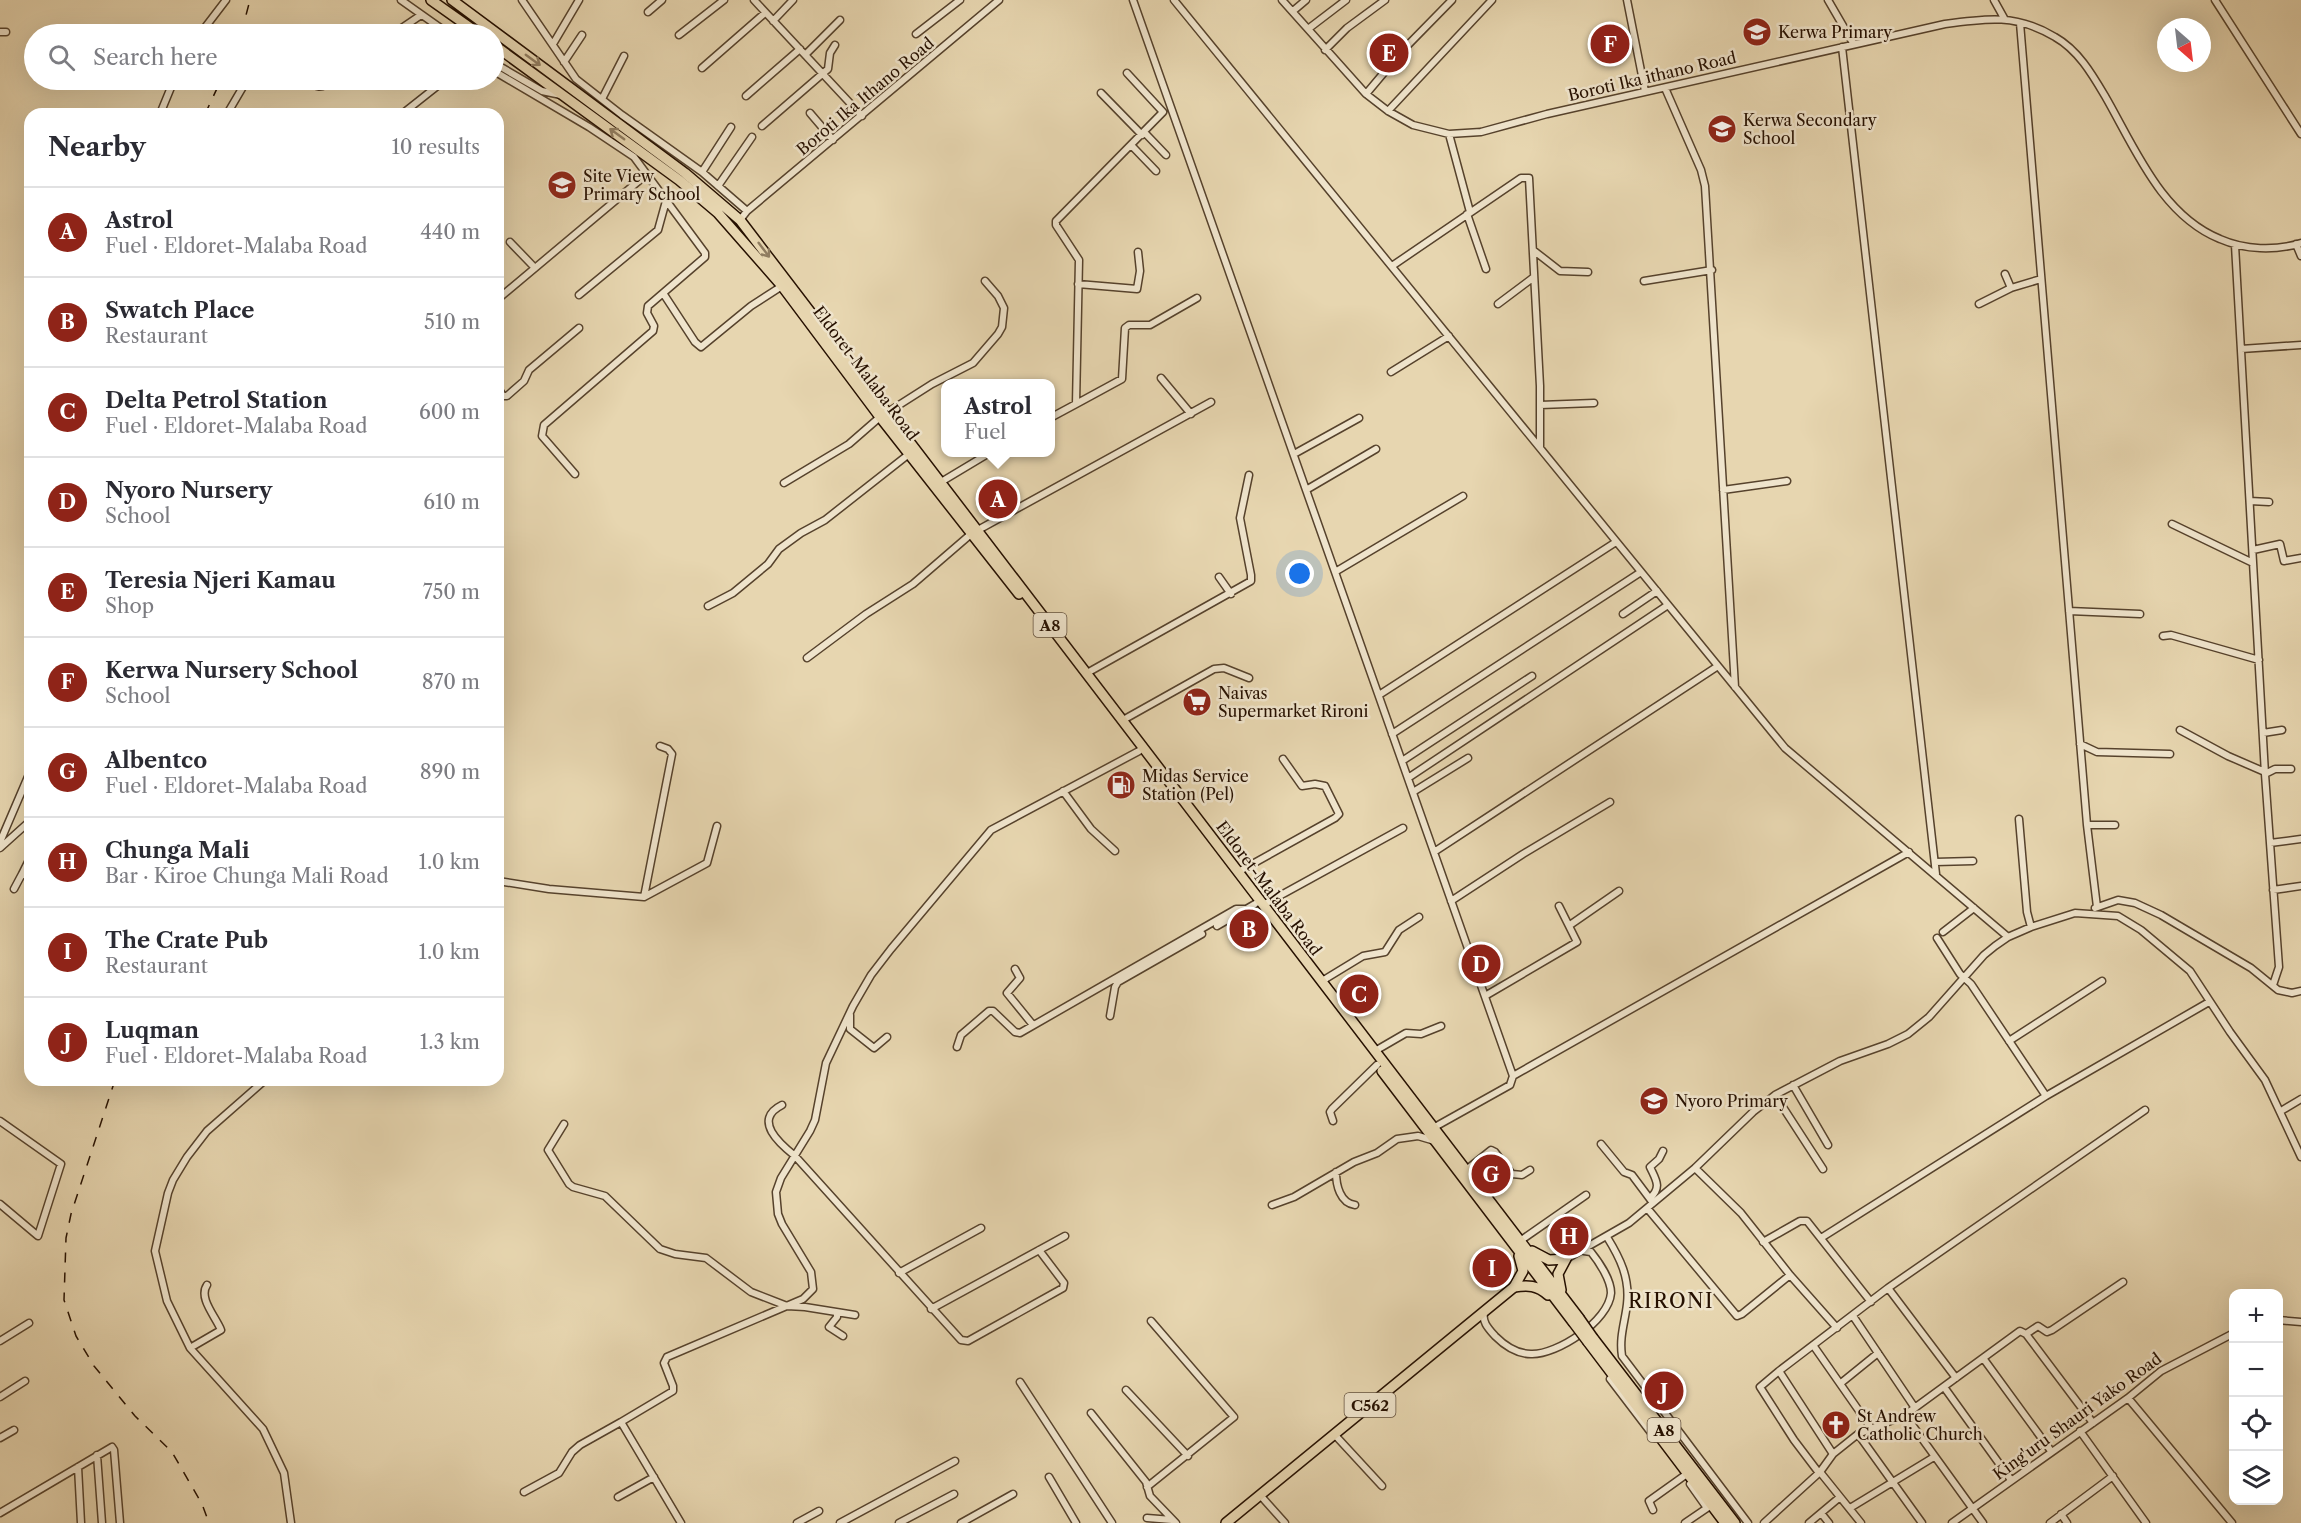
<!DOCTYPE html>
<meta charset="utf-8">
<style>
:root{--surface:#fff;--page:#f7f7f7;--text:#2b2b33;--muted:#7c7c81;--line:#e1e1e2;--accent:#8f2418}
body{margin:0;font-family:"Libre Caslon Text",serif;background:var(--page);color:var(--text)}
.controls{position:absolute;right:18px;bottom:18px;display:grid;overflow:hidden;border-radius:12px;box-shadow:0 6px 24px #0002}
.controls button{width:54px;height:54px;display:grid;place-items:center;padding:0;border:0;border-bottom:2px solid var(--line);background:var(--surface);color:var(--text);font:30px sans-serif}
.compass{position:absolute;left:2157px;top:18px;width:54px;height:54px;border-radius:50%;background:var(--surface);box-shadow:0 6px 24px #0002;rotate:152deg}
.you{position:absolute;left:1300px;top:574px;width:21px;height:21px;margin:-15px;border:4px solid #fff;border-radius:50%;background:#1a73e8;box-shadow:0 0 0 9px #1a73e833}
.badge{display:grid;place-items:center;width:39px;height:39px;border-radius:50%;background:var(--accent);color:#fff;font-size:20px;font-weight:700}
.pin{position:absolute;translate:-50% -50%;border:3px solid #fff;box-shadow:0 2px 6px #0006}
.popup{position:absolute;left:941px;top:379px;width:114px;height:78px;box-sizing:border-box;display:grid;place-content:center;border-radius:12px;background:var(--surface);filter:drop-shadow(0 2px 4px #0005);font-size:20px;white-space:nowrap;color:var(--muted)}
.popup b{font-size:22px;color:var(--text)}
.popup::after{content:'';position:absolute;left:50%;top:100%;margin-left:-12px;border:12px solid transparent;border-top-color:var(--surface)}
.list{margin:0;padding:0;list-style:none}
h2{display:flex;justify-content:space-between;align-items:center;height:78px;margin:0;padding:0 24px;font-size:26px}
h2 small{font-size:20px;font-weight:400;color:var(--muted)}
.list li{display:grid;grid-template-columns:39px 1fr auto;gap:18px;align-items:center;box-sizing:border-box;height:90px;padding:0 24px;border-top:2px solid var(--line)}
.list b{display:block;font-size:22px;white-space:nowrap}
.list p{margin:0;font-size:20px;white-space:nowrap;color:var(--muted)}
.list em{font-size:20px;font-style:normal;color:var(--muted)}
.icon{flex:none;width:33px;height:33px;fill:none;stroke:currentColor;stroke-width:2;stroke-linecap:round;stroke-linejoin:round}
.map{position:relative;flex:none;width:2301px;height:1523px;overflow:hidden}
.search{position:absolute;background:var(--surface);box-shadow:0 6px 24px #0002;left:24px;top:24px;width:480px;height:66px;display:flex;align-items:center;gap:15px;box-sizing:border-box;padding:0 21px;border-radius:33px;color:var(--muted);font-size:22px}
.panel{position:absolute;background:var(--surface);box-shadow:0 6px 24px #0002;left:24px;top:108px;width:480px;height:978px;border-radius:18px}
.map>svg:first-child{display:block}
</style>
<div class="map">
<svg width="2301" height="1523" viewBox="0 0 2301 1523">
<rect width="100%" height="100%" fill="#e7d6b0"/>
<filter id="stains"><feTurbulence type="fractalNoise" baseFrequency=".00333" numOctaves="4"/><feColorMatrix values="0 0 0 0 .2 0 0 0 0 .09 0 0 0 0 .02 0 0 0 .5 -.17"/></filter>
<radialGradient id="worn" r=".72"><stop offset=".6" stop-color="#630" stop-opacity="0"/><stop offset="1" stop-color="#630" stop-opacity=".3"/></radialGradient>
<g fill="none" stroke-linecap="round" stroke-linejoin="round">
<!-- minor casing -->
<g stroke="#56422c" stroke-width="9">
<path id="minor" d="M 401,0 L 449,34
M 522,0 L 576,79 L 622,115 L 702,172 L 747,211
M 754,0 L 862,116
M 1133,0 L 1513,1076 L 1510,1085 L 1433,1128
M 1174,0 L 1785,748 L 2008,937
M 1282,0 L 1366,94 L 1388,111 L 1413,125 L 1449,134 L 1481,132 L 1547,114 L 1945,24 C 1987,18 2017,14 2055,37 C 2078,50 2092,74 2105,96 C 2135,148 2161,215 2220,239 C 2245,250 2275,251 2301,243
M 1627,0 L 1645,91
M 1828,0 L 1853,43
M 1994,0 L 2004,18
M 2215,0 L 2301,134
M 1293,11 L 1306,0
M 648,12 L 662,0
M 773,21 L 793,0
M 2020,23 L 2087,825 L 2097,907
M 1308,29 L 1346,0
M 0,32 L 6,32
M 200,34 L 226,0
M 393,34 L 421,15
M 916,34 L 960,0
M 679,35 L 724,0
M 553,44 L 579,0
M 1842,47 L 1936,874
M 1325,50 L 1347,28 L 1385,0
M 805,55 L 840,20
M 564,62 L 582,35
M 494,63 L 542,91 L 561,95
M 702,68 L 765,13
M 494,71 L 589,127 L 634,157 L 705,253 L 705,257 L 648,306 L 647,313 L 654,326 L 653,331 L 544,425 L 542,436 L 575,474
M 302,80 C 316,87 321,90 334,80
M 426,80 L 434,88
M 1665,88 L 1701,170 L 1705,186 L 1735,687
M 1101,93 L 1142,135
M 1366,94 L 1403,50 L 1452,0
M 746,96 L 800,49
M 602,99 L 624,56
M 1388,111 L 1492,0
M 810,113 L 833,140
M 160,114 L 174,80
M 227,114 L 247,80
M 402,114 L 445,80
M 762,126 L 828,69 L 830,53 L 835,45
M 1144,132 L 1166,155
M 1449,134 L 1470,212
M 1131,145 L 1156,171
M 702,172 L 731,127
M 718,186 L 752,137
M 1467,214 L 1486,269
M 740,220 L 747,211 L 999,0
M 510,242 L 535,268
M 2296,244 L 2301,256
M 2235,245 L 2265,774 L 2279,967 L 2273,985
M 1533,250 L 1560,271 L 1588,272
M 1392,266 L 1521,178 L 1529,178 L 1540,386 L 1540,447
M 2005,274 L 2011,288
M 1644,281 L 1712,270
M 1078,284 L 1137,289 L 1140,271 L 1138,252
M 663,293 L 695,342 L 701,347 L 751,306 L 782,286
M 579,295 L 658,230 L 666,201
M 498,299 L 647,174
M 1498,304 L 1534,277
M 1979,304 L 2011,288 L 2041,279
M 2241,349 L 2301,345
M 1391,372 L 1449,336
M 1161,378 L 1191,414
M 498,388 L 503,396 L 507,396 L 524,381 L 529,370 L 579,328
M 1076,404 L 1122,379 L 1125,328 L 1129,325 L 1150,325 L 1197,298
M 1540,405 L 1594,403
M 888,412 L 932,384 L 973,363 L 998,334 L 1002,327 L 1004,308 L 998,296 L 985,281
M 1050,418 L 1076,404 L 1079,260 L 1056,225 L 1056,221 L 1163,112 L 1127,73
M 1294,454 L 1359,418
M 941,482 L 991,452
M 784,483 L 849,444 L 880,417
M 1306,490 L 1376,449
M 1723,490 L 1787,481
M 2250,501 L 2269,502
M 2172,524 L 2253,563
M 978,530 L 1211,402
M 2253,550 L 2280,544 L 2284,561 L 2301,558
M 1335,572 L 1463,496
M 1219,577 L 1231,594
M 708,606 L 733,593 L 768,564 L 779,549 L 801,533 L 825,520 L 909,454
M 2069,611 L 2140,614
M 1623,614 L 1657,591
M 2163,636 L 2171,635 L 2259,660
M 807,658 L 866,614 L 913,584 L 971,534
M 1087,673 L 1251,581 L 1251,575 L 1240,518 L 1249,475
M 1379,695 L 1616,542
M 1123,720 L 1214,669 L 1224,668 L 1249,678
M 2180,730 L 2228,756 L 2265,772
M 2263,733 L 2282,730
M 1392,734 L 1641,572
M 2080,744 L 2097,752 L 2170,754
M 1402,761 L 1532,676
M 2265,774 L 2275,769 L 2291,769
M 1408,778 L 1668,605
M 1063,791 L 1091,829 L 1115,851
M 1413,792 L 1468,758
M 2019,819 L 2027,912 L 2031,927
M 2087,825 L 2115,825
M 0,842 L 30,772
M 2270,843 L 2301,839
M 0,848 L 30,821
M 1434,852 L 1718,666
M 30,858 L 22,874 L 30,876
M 1935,862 L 1973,861
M 1238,872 L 1335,818 L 1339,814 L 1325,786 L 1315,784 L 1302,786 L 1283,759
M 498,881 L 549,889 L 644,897 L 707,863 L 717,826
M 14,889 L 22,874
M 2273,890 L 2301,886
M 644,897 L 672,754 L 668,749 L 660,746
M 1451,901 L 1523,854 L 1610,802
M 1263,905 L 1403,828
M 2095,908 L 2118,900 L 2135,903 L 2161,915 L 2251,968 L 2278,990 L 2292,993 L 2301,991
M 1570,925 L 1619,891
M 1217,926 L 1255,904
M 1943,932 L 1974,908
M 1937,938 L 1960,974 L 1971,984 L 2046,1096
M 1015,969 L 1020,978 L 1007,993 L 1033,1025
M 1322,981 L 1363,956 L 1385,952 L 1399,930 L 1419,917
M 1485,996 L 1577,942 L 1559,906
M 850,1015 L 850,1029 L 874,1048 L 887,1037
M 1110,1016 L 1115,987 L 1118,982 L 1202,934
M 2009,1041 L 2102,981
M 957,1047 L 961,1035 L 989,1011 L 993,1011 L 1015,1032 L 1020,1033 L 1236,909 L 1246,909
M 1375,1051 L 1406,1033 L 1421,1034 L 1441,1026
M 1513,1076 L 1909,852
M 265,1080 L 207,1131 L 187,1157 L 173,1180 L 168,1193 L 155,1251 L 167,1301 L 190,1348 L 263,1429 L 284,1473 L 291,1523
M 1793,1085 L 1828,1145
M 1775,1095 L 1823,1169
M 782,1105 C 752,1120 780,1144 795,1156 L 961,1340 L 968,1341 L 1063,1288 L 1064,1283 L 1039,1250
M 2281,1111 L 2301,1099
M 0,1121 L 61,1164 L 38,1236 L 0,1204
M 1333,1121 L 1330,1112 L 1332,1109 L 1377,1065
M 564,1124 L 548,1150 L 569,1184 L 573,1187 L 605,1196 L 660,1249 L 675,1254 L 706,1258 L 751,1292 L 787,1306 L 805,1307 L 855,1315
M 1601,1144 L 1624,1172 L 1632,1175 L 1653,1203
M 1695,1168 L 1741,1213 L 1790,1275 L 1837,1328
M 1466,1170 L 1491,1150 L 1495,1152 L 1512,1174 L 1522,1175 L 1530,1170
M 1336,1172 C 1336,1185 1340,1203 1355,1205
M 1650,1198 C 1662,1187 1656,1180 1650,1167 L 1659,1159 L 1663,1151
M 1272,1205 L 1294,1197 L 1354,1162 L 1377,1153 L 1397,1139 L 1418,1136 L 1435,1141
M 1647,1208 L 1737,1316 L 1742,1314 L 1790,1275
M 1607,1237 C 1620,1258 1630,1278 1627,1304 C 1625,1322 1619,1337 1622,1356 L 1748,1523
M 1821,1238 L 2046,1096 L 2209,1002
M 1520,1241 L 1586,1195
M 1763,1242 L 1800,1221 L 1807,1221 L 1871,1302
M 1566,1259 L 1629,1223 L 1695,1168 L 1753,1112 L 1775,1095 L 1840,1061 L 1888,1044 L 1908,1034 L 1929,1017 L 1984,955 L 1995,946 L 2008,937 L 2031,927 L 2075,913 L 2118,916 L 2141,930 L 2190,971 L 2230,1032 L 2265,1080 L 2301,1157
M 899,1273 L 981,1228
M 1888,1288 L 2145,1110
M 931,1309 L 1065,1236
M 1484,1312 C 1482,1322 1488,1328 1495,1336 C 1505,1346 1517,1354 1531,1354 C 1557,1355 1609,1321 1611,1293 C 1611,1280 1599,1262 1591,1252 L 1584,1251
M 837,1313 L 837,1317 L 829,1327 L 843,1336
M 1853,1316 L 1915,1408
M 2278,1320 L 2301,1322
M 2026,1334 L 2038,1326 L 2047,1332 L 2052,1330 L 2123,1282
M 0,1341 L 29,1323
M 1813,1345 L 1871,1428
M 190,1348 L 221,1330 C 216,1317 198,1298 207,1285
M 1983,1358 L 2051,1451
M 1779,1371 L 1760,1387 L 1794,1440 L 1819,1473
M 1610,1379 L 1655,1438
M 1020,1382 L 1112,1523
M 1841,1383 L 1878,1353
M 1944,1387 L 2011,1480
M 1126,1390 L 1188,1456
M 0,1397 L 25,1381
M 2128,1398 L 2232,1523
M 1091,1413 L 1146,1482 L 1150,1496 L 1176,1523
M 1905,1415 L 1983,1523
M 2080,1431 L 2146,1523
M 1334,1434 L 1382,1486
M 1858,1434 L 1922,1523
M 0,1438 L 14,1430
M 1833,1454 L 1779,1371 L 1888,1288 L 1956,1378
M 97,1455 L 102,1523
M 78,1467 L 81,1523
M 1820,1472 L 1861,1523
M 1049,1477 L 1076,1523
M 1690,1484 L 1707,1508
M 1147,1487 L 1234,1417 L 1151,1321
M 524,1492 L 559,1473 L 572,1452 L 580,1445 L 621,1422
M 1260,1495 L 1285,1523
M 618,1497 L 654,1477
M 1850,1508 L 1934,1457
M 1653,1510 L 1649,1501 L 1684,1476
M 0,1513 L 112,1447 L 114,1450 L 120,1523
M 1821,1513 L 1829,1523
M 2061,1514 L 2067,1523
M 1147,1518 L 1172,1520
M 681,1523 L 621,1422 L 673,1391 L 673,1386 L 664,1363 L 667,1357 L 803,1299 L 813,1289 L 811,1272 L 782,1224 L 778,1214 L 776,1192 L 781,1178 L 810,1131 L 815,1120 L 826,1063 L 853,1006 L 871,975 L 891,949 L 991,830 L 1139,751
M 797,1523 L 819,1511
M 840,1523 L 955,1461
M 899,1523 L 954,1494
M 961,1523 L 1013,1494
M 1685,1523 L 1710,1506
M 1764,1523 L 1820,1472 L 1833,1454 L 1858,1434 L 1905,1415 L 2020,1331 L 2026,1334 L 2093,1423
M 1809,1523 L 1840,1497
M 1952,1523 L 2128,1398 L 2161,1371 L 2234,1333
M 2050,1523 L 2113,1476"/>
</g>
<!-- primary casing -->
<g stroke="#261000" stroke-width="12">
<path id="primary" d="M 1226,1523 L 1514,1287"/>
</g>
<!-- trunk casing -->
<g stroke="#261000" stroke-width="12">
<path id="trunk" d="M 431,0 L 479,34
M 452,0 L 685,173 L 740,220 L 1579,1318
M 494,45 L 679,180 L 718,213 L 782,286 L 880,417 L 1019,594
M 1382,1071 L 1573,1322
M 1532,1251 L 1549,1260 L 1566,1259
M 1514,1287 C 1528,1285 1537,1285 1548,1295
M 1514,1287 L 1523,1271 L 1519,1256
M 1561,1290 L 1558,1274 L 1566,1259
M 1593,1338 L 1735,1523
M 1588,1342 L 1725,1523"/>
</g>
<!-- minor -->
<use href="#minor" stroke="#efe4cc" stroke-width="6"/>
<!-- primary -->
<use href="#primary" stroke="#e7d6b0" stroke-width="9"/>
<!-- trunk -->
<use href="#trunk" stroke="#e7d6b0" stroke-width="9"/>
<!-- rail -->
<path stroke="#261000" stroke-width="1.5" stroke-dasharray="10 10" stroke-linecap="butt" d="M 241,34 L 250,0
M 205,114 L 221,80
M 115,1080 L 71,1214 L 66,1238 L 64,1300 L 76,1336 L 94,1366 L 135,1416 L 172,1452 L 202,1504 L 209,1523"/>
<!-- trunk-bridge casing -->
<g stroke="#261000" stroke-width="12" stroke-linecap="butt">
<path id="trunk-bridge" d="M 1579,1318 L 1593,1338
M 1573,1322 L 1588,1342"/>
</g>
<!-- trunk-bridge -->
<use href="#trunk-bridge" stroke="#e7d6b0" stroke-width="9"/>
</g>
<!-- one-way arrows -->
<defs><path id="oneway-shaft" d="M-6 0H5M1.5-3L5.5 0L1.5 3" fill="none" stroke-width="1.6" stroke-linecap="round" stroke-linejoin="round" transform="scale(1.5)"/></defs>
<g stroke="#907d61">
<use href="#oneway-shaft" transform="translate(533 60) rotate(36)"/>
<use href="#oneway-shaft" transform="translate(617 134) rotate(-144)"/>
<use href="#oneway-shaft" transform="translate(764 250) rotate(53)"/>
</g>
<!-- icons -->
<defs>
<g id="school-disc" transform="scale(1.5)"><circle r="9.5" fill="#8f2418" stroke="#efe4cc"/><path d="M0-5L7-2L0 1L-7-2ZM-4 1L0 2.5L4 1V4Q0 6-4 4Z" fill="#fff"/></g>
<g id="supermarket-disc" transform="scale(1.5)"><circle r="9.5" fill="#8f2418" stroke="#efe4cc"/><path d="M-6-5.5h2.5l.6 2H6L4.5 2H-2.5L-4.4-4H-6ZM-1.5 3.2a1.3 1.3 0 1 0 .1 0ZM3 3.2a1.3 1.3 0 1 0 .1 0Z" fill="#fff"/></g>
<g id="fuel-disc" transform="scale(1.5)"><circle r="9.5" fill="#8f2418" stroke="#efe4cc"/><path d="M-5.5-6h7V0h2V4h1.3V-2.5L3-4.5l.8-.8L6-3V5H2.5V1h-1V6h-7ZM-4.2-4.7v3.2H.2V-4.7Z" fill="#fff"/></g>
<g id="church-disc" transform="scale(1.5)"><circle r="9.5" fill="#8f2418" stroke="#efe4cc"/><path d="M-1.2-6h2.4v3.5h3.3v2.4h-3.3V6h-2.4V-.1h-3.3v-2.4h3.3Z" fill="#fff"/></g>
</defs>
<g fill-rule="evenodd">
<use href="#school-disc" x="1757" y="32"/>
<use href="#school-disc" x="1722" y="129"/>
<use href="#school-disc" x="562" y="185"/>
<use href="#supermarket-disc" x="1197" y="702"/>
<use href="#fuel-disc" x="1121" y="785"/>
<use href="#school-disc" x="1654" y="1101"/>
<use href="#church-disc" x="1836" y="1425"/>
</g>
<g text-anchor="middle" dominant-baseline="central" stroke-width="5" stroke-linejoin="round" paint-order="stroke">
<!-- shield labels -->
<g fill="#efe4cc" stroke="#62503d" stroke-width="1.5">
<rect x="1033.5" y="613" width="33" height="24" rx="4.5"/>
<rect x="1344.5" y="1393" width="51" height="24" rx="4.5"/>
<rect x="1647.5" y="1418" width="33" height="24" rx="4.5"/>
</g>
<g font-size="15" font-weight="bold" fill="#261000">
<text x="1050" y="625">A8</text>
<text x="1370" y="1405">C562</text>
<text x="1664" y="1430">A8</text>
</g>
<!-- poi labels -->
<g font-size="16" fill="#261000" stroke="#efe4cc" text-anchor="start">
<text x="1778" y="32">Kerwa Primary</text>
<text x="1743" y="120">Kerwa Secondary<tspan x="1743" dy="18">School</tspan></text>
<text x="583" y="176">Site View<tspan x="583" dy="18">Primary School</tspan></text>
<text x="1218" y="693">Naivas<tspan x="1218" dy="18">Supermarket Rironi</tspan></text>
<text x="1142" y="776">Midas Service<tspan x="1142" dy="18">Station (Pel)</tspan></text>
<text x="1675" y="1101">Nyoro Primary</text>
<text x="1857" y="1416">St Andrew<tspan x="1857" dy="18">Catholic Church</tspan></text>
</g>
<!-- street labels -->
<g font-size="16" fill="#261000" stroke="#efe4cc">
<text transform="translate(1652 76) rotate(-13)">Boroti Ika ithano Road</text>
<text transform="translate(865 96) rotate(-40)">Boroti Ika Ithano Road</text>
<text transform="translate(866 373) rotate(53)">Eldoret-Malaba Road</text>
<text transform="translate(1269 888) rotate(53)">Eldoret-Malaba Road</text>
<text transform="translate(2077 1416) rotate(-36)">King'uru Shauri Yako Road</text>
</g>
<!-- quarter labels -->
<g font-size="20" letter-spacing="1.5" fill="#261000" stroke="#efe4cc">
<text x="1671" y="1301">RIRONI</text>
</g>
</g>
<rect width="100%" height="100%" filter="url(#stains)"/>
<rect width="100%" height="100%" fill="url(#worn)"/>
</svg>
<div class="controls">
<button>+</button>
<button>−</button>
<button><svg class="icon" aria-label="locate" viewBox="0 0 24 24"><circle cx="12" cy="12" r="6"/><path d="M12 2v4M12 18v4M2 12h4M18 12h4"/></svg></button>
<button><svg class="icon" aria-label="layers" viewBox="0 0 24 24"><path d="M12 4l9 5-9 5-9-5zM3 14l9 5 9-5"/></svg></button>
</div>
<svg class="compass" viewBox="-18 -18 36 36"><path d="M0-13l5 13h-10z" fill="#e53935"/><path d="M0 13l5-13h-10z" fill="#7c7c81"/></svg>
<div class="you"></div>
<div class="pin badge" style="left:998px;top:499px">A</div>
<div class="popup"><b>Astrol</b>Fuel</div>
<div class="pin badge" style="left:1249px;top:929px">B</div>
<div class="pin badge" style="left:1359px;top:994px">C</div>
<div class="pin badge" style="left:1481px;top:964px">D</div>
<div class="pin badge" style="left:1389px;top:53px">E</div>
<div class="pin badge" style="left:1610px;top:44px">F</div>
<div class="pin badge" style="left:1491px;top:1174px">G</div>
<div class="pin badge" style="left:1569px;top:1236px">H</div>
<div class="pin badge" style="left:1492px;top:1268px">I</div>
<div class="pin badge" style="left:1664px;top:1391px">J</div>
<div class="search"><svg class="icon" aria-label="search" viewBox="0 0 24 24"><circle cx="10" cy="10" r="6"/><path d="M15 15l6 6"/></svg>Search here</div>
<section class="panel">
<h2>Nearby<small>10 results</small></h2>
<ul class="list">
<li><span class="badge">A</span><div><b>Astrol</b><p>Fuel · Eldoret-Malaba Road</p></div><em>440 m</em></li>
<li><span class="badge">B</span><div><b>Swatch Place</b><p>Restaurant</p></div><em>510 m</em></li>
<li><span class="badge">C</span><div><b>Delta Petrol Station</b><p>Fuel · Eldoret-Malaba Road</p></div><em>600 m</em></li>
<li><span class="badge">D</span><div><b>Nyoro Nursery</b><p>School</p></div><em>610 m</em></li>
<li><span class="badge">E</span><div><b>Teresia Njeri Kamau</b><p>Shop</p></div><em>750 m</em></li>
<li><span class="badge">F</span><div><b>Kerwa Nursery School</b><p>School</p></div><em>870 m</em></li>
<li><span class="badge">G</span><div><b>Albentco</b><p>Fuel · Eldoret-Malaba Road</p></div><em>890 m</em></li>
<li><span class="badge">H</span><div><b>Chunga Mali</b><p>Bar · Kiroe Chunga Mali Road</p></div><em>1.0 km</em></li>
<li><span class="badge">I</span><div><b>The Crate Pub</b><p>Restaurant</p></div><em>1.0 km</em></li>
<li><span class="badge">J</span><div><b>Luqman</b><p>Fuel · Eldoret-Malaba Road</p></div><em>1.3 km</em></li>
</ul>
</section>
</div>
